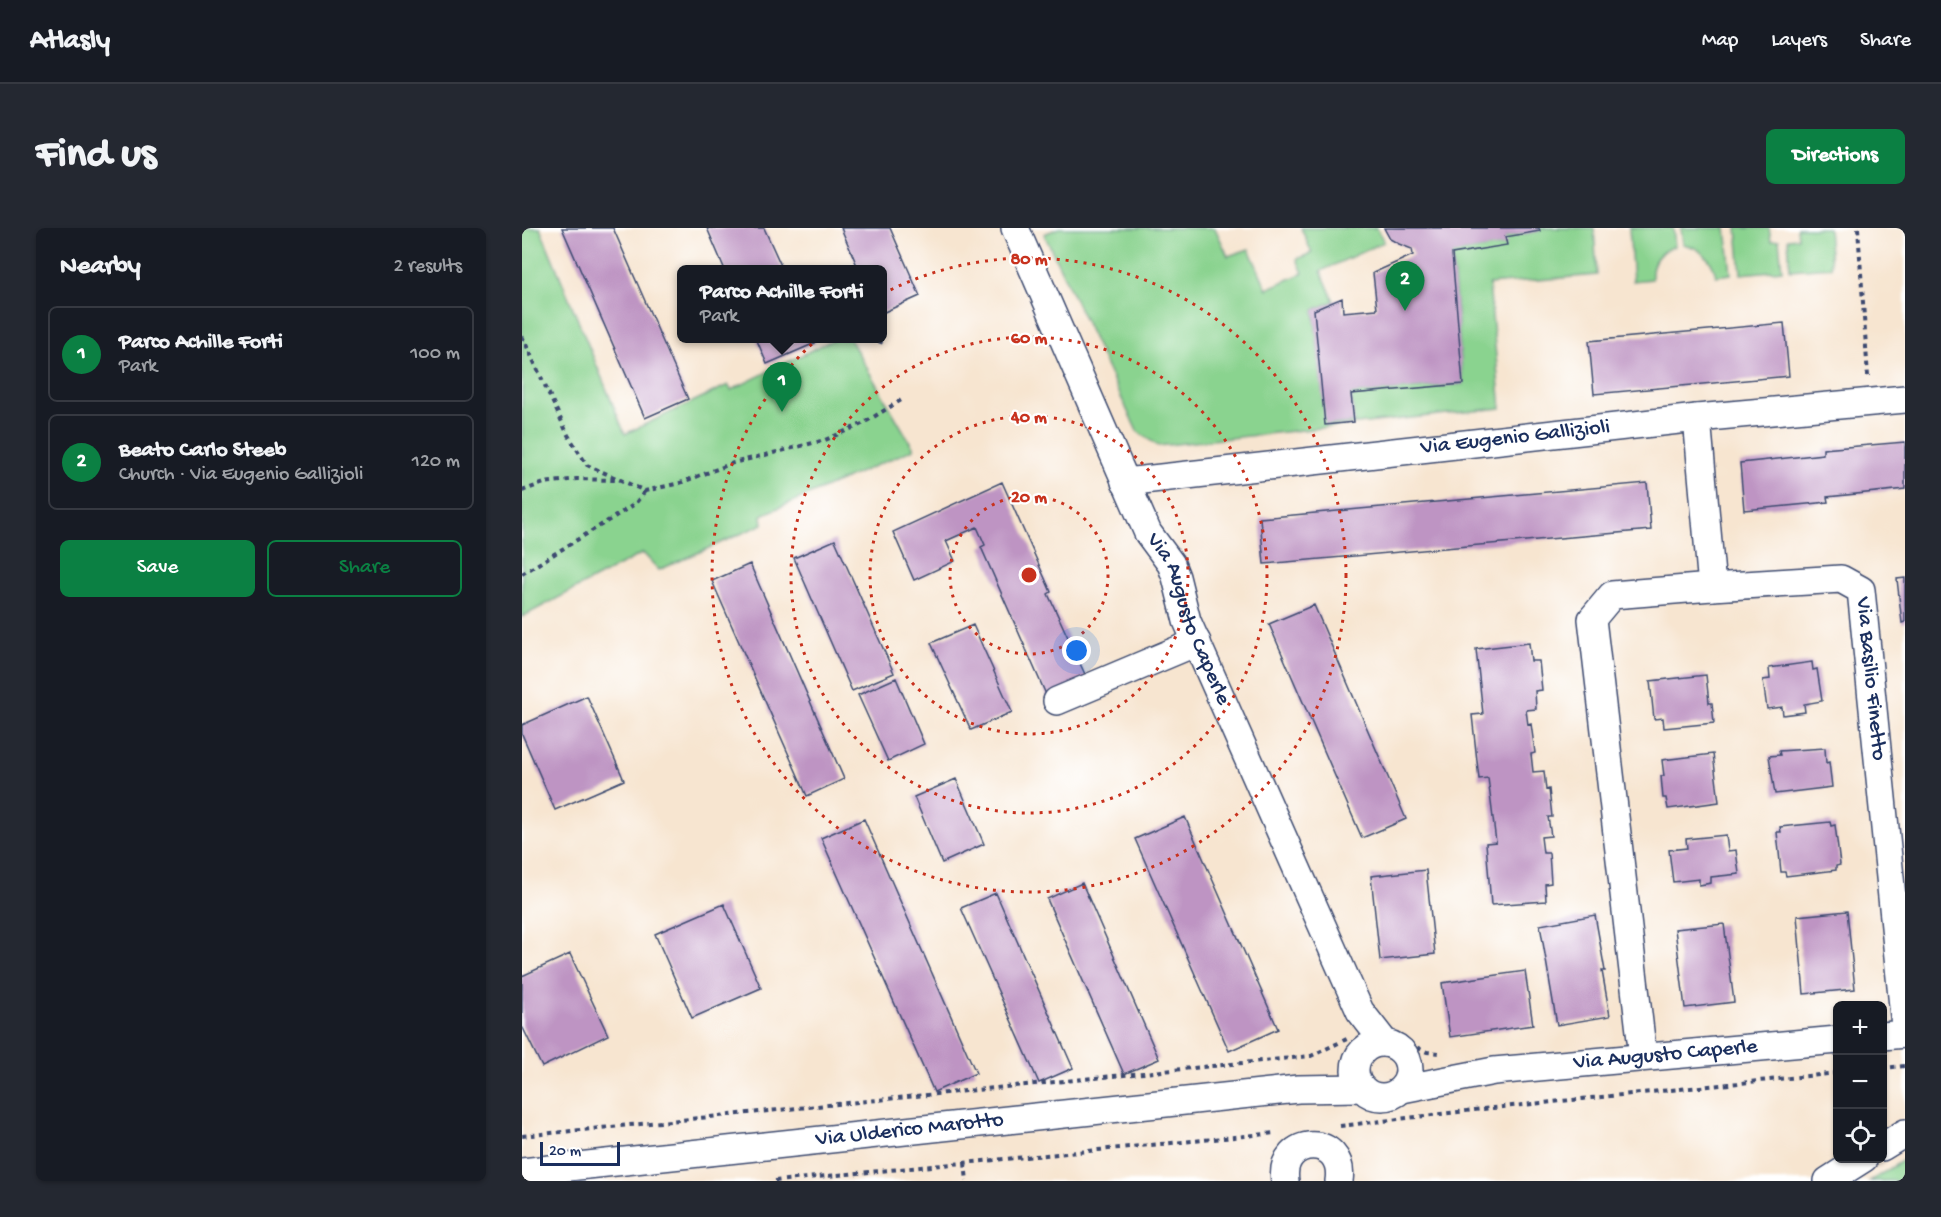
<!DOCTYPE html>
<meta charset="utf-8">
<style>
:root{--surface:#171b24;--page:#242831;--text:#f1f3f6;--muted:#9ea1a6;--line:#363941;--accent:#0b8043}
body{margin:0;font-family:"Gochi Hand",sans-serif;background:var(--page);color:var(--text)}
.controls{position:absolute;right:18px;bottom:18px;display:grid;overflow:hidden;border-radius:9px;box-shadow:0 2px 4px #0004}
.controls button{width:54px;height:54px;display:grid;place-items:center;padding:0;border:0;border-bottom:2px solid var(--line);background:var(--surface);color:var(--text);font:30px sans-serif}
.scale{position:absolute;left:18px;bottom:15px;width:80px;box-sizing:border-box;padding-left:6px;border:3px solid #1b2f5e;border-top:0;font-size:16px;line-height:21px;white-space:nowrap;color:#1b2f5e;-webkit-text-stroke:4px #fff;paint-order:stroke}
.you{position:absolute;left:555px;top:423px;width:21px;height:21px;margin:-15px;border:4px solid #fff;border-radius:50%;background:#1a73e8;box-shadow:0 0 0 9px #1a73e833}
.badge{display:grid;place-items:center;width:39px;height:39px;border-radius:50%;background:var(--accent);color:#fff;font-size:20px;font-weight:700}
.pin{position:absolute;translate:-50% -50px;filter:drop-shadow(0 2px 3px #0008)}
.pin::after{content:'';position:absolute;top:32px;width:21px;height:18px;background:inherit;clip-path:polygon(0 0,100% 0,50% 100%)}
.popup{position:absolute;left:155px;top:37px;width:210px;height:78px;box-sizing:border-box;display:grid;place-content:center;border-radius:9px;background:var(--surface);filter:drop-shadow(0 2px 4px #0005);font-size:20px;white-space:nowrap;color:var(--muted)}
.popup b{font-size:22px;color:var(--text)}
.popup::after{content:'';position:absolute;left:50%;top:100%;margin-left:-12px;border:12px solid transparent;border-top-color:var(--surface)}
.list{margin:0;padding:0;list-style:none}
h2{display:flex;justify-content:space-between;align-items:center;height:78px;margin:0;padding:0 24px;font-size:26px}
h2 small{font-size:20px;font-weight:400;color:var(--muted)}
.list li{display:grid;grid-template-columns:39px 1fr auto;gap:18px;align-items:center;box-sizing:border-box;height:96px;margin:0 12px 12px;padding:0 12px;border:2px solid var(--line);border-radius:9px}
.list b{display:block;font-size:22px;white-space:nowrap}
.list p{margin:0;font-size:20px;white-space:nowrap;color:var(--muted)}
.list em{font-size:20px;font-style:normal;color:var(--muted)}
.actions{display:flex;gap:12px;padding:18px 24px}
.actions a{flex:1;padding:14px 0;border:2px solid var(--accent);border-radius:9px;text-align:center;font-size:21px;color:var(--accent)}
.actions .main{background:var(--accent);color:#fff}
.icon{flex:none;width:33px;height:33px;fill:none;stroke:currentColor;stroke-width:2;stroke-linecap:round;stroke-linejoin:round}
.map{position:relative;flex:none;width:1383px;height:953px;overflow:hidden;border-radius:9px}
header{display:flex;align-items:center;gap:36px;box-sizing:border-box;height:84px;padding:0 30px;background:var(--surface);border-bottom:2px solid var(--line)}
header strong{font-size:28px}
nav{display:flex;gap:33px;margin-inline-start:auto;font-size:21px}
.intro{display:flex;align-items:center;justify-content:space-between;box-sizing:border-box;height:144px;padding:0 36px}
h1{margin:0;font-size:42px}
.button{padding:15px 27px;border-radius:9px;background:var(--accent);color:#fff;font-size:21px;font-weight:700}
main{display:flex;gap:36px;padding:0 36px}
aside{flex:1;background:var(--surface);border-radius:9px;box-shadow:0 2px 4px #0004}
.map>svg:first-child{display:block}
</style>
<header>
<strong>Atlasly</strong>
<nav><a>Map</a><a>Layers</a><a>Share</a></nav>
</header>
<div class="intro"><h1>Find us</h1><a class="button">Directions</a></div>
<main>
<aside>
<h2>Nearby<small>2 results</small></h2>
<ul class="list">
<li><span class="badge">1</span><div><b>Parco Achille Forti</b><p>Park</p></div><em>100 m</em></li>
<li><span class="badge">2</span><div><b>Beato Carlo Steeb</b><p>Church · Via Eugenio Gallizioli</p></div><em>120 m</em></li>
</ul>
<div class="actions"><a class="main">Save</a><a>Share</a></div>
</aside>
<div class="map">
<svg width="1383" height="953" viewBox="0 0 1383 953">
<rect width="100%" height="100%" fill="#fff"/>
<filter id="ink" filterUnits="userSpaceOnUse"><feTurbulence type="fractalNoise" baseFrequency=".0167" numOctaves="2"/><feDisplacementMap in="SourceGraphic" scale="12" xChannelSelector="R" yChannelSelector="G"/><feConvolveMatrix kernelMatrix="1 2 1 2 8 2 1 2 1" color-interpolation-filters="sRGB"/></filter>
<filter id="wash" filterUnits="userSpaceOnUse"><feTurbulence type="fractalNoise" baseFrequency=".008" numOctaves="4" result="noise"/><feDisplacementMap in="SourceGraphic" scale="24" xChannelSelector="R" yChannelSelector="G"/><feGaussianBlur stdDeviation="1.35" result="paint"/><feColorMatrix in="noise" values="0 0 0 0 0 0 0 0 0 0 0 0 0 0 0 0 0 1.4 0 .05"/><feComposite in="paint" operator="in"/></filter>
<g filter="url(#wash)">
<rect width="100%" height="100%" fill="#f7e5d0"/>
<!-- green -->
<path fill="#8ad38f" stroke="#528176" stroke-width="1.5" d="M 0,0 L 18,0 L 103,206 L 206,157 L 209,162 L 312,111 L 328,111 L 392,221 L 240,287 L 241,296 L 137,342 L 121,325 L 0,389 Z
M 537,0 L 693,0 L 706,28 L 727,21 L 745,61 L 781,45 L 775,31 L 790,25 L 779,0 L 855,0 L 862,14 L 799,43 L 812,73 L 792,82 L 804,197 L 832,194 L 829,166 L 941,156 L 930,26 L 984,17 L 983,9 L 1018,3 L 1017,0 L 1072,0 L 1075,47 L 967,56 L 979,180 L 636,218 L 615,203 L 522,6 Z
M 1107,0 L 1151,0 L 1153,18 C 1136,24 1129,33 1130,51 L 1111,53 Z
M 1159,0 L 1204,0 L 1209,46 L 1194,48 C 1190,30 1179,20 1161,16 Z
M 1215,0 L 1247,0 L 1249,13 L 1257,12 L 1260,42 L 1219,46 Z
M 1275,0 L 1306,0 L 1309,39 L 1268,42 L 1266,11 L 1276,10 Z
M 1383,931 L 1383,953 L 1348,953 Z"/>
<g id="blocks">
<!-- building -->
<path fill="#be94c3" d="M 40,0 L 91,0 L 166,171 L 123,190 Z
M 185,0 L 242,0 L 261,42 L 203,42 Z
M 319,0 L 368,0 L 398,68 L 360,85 L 360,42 L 337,42 Z
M 862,0 L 1017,0 L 1018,3 L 983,9 L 985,17 L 930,26 L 941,156 L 829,166 L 832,194 L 803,197 L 792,82 L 820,70 L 821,84 L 855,81 L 851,45 L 891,27 L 890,21 L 877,16 L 868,11 Z
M 1262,95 L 1267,148 L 1072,166 L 1067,113 Z
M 234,110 L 291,110 L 293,115 L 245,136 Z
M 1383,214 L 1383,261 L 1305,269 L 1306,274 L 1222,282 L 1218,235 L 1301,226 L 1301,221 Z
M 480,254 L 529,364 L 526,366 L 566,453 L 526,471 L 459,319 L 463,317 L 455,299 L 424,313 L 433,333 L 392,352 L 371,304 Z
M 1125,255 L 1129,302 L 742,336 L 738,290 Z
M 313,312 L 372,445 L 330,463 L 272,330 Z
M 228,336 L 322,551 L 285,568 L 190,353 Z
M 1383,350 L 1383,394 L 1380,395 L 1375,351 Z
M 792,377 L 884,591 L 840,610 L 747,396 Z
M 451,397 L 490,484 L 449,502 L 409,415 Z
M 1007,415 L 1009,433 L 1017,433 L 1020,462 L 1013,463 L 1014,481 L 1004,482 L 1006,497 L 1009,496 L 1013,525 L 1009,526 L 1011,544 L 1022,543 L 1024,562 L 1027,561 L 1030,589 L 1026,589 L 1029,608 L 1019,609 L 1021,625 L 1027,625 L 1029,655 L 1023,656 L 1024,673 L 969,677 L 964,615 L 974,614 L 966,550 L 957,551 L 950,487 L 961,486 L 954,421 Z
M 1290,434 L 1291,442 L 1295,441 L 1300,473 L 1282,476 L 1283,484 L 1261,487 L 1260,479 L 1245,481 L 1241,452 L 1248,451 L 1247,440 Z
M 1184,447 L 1187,475 L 1190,475 L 1192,495 L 1142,500 L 1141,490 L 1132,491 L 1128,453 Z
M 374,450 L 402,516 L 366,533 L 336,467 Z
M 65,468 L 102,552 L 33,582 L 0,506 L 0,497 Z
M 1303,520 L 1304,535 L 1307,534 L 1310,559 L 1253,566 L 1247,528 L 1258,527 L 1257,523 Z
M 1191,526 L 1197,574 L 1146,581 L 1144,570 L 1141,570 L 1139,548 L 1142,548 L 1140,532 Z
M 434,551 L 462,616 L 420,635 L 392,569 Z
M 663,589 L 756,801 L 707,823 L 613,611 Z
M 342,591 L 454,845 L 412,864 L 299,610 Z
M 1308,594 L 1309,598 L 1313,597 L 1318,637 L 1314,638 L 1314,642 L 1264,648 L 1263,644 L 1259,644 L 1255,604 L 1259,604 L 1258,599 Z
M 1204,607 L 1206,623 L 1214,622 L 1217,646 L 1189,649 L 1189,655 L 1177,657 L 1177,651 L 1151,654 L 1147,622 L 1165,620 L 1164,611 Z
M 904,642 L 913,726 L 858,732 L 849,648 Z
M 560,655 L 637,831 L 602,846 L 525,671 Z
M 474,665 L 551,840 L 517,855 L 439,680 Z
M 202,676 L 239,760 L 170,790 L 133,706 Z
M 1325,683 L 1333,761 L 1282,766 L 1275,688 Z
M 1073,687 L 1083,743 L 1080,743 L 1088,788 L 1035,797 L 1018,697 Z
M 1202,696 L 1212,774 L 1163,780 L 1153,701 Z
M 48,726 L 86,807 L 20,839 L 0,798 L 0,748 Z
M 1003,743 L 1011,797 L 928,809 L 920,755 Z"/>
</g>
</g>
<g filter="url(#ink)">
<use href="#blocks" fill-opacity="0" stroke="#3c4a6f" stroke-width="1.5"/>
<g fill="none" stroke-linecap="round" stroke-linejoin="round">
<!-- minor casing -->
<g stroke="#3c4a6f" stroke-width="30">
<g id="minor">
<path id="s1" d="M 493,0 L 626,305 L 649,336 L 654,349 L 665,393 L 838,783 L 863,815"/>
<path id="s2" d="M 1175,190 L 1190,359 L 1319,351 L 1339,362 L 1383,798"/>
<path id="s3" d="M 603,254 L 1175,190 L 1383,171"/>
<path d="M 535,473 L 675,414"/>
<path d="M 1360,808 L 1383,806"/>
<circle cx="860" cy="842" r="27"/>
<path d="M 1121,829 L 1070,391 L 1090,367 L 1190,359"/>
<path id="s4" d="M 880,861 L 972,843 L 1316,812"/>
<path d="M 1360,919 L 1383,905"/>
<path id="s5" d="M 0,944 L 776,861 L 839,860"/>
<path d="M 763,953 C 756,907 824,905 817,953"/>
<path d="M 1306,953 L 1342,930"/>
</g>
</g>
<!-- path -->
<path stroke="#3c4a6f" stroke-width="4" stroke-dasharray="4.5 4.5" stroke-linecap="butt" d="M 1336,0 L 1346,149
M 0,108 L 46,207 L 65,237 L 123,263 L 158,255 L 211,235 L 303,212 L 340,196 L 381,171
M 348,110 L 362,115
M 0,263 L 22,255 L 55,251 L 93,252
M 0,346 L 113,276 L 123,263
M 887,816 L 905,824 L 917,825
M 1360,840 L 1383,838
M 818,898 L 961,881 L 1316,845
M 0,908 L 789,828 L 827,810
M 443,935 L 445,953
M 253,953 L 754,905"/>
<!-- minor -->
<use href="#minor" stroke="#fff" stroke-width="27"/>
</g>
</g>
<!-- distance rings -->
<g fill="none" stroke="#c8321e" stroke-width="3" stroke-dasharray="3 6">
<circle cx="507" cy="347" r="79"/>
<circle cx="507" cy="347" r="159"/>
<circle cx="507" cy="347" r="238"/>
<circle cx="507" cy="347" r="317"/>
</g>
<g text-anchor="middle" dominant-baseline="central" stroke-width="4.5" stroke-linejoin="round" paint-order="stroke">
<!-- street labels -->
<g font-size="22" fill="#1b2f5e" stroke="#fff">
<text stroke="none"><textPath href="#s3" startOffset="393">Via Eugenio Gallizioli</textPath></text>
<text stroke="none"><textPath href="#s1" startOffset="429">Via Augusto Caperle</textPath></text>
<text stroke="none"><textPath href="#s2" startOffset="411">Via Basilio Finetto</textPath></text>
<text stroke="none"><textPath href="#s4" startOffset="266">Via Augusto Caperle</textPath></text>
<text stroke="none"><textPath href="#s5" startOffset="390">Via Ulderico Marotto</textPath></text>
</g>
</g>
<circle cx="507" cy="347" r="9" fill="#c8321e" stroke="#fff" stroke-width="3"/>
<g font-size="18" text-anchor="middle" font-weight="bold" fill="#c8321e" stroke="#fff" stroke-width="4.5" stroke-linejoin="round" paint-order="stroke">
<text x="507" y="36">80 m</text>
<text x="507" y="115">60 m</text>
<text x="507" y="194">40 m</text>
<text x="507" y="274">20 m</text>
</g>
</svg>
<div class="controls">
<button>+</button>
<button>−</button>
<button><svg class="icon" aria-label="locate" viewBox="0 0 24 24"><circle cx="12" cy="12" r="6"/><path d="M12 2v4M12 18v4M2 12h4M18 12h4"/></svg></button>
</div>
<div class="scale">20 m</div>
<div class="you"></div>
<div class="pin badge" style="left:260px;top:184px">1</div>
<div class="popup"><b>Parco Achille Forti</b>Park</div>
<div class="pin badge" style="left:883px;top:83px">2</div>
</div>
</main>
